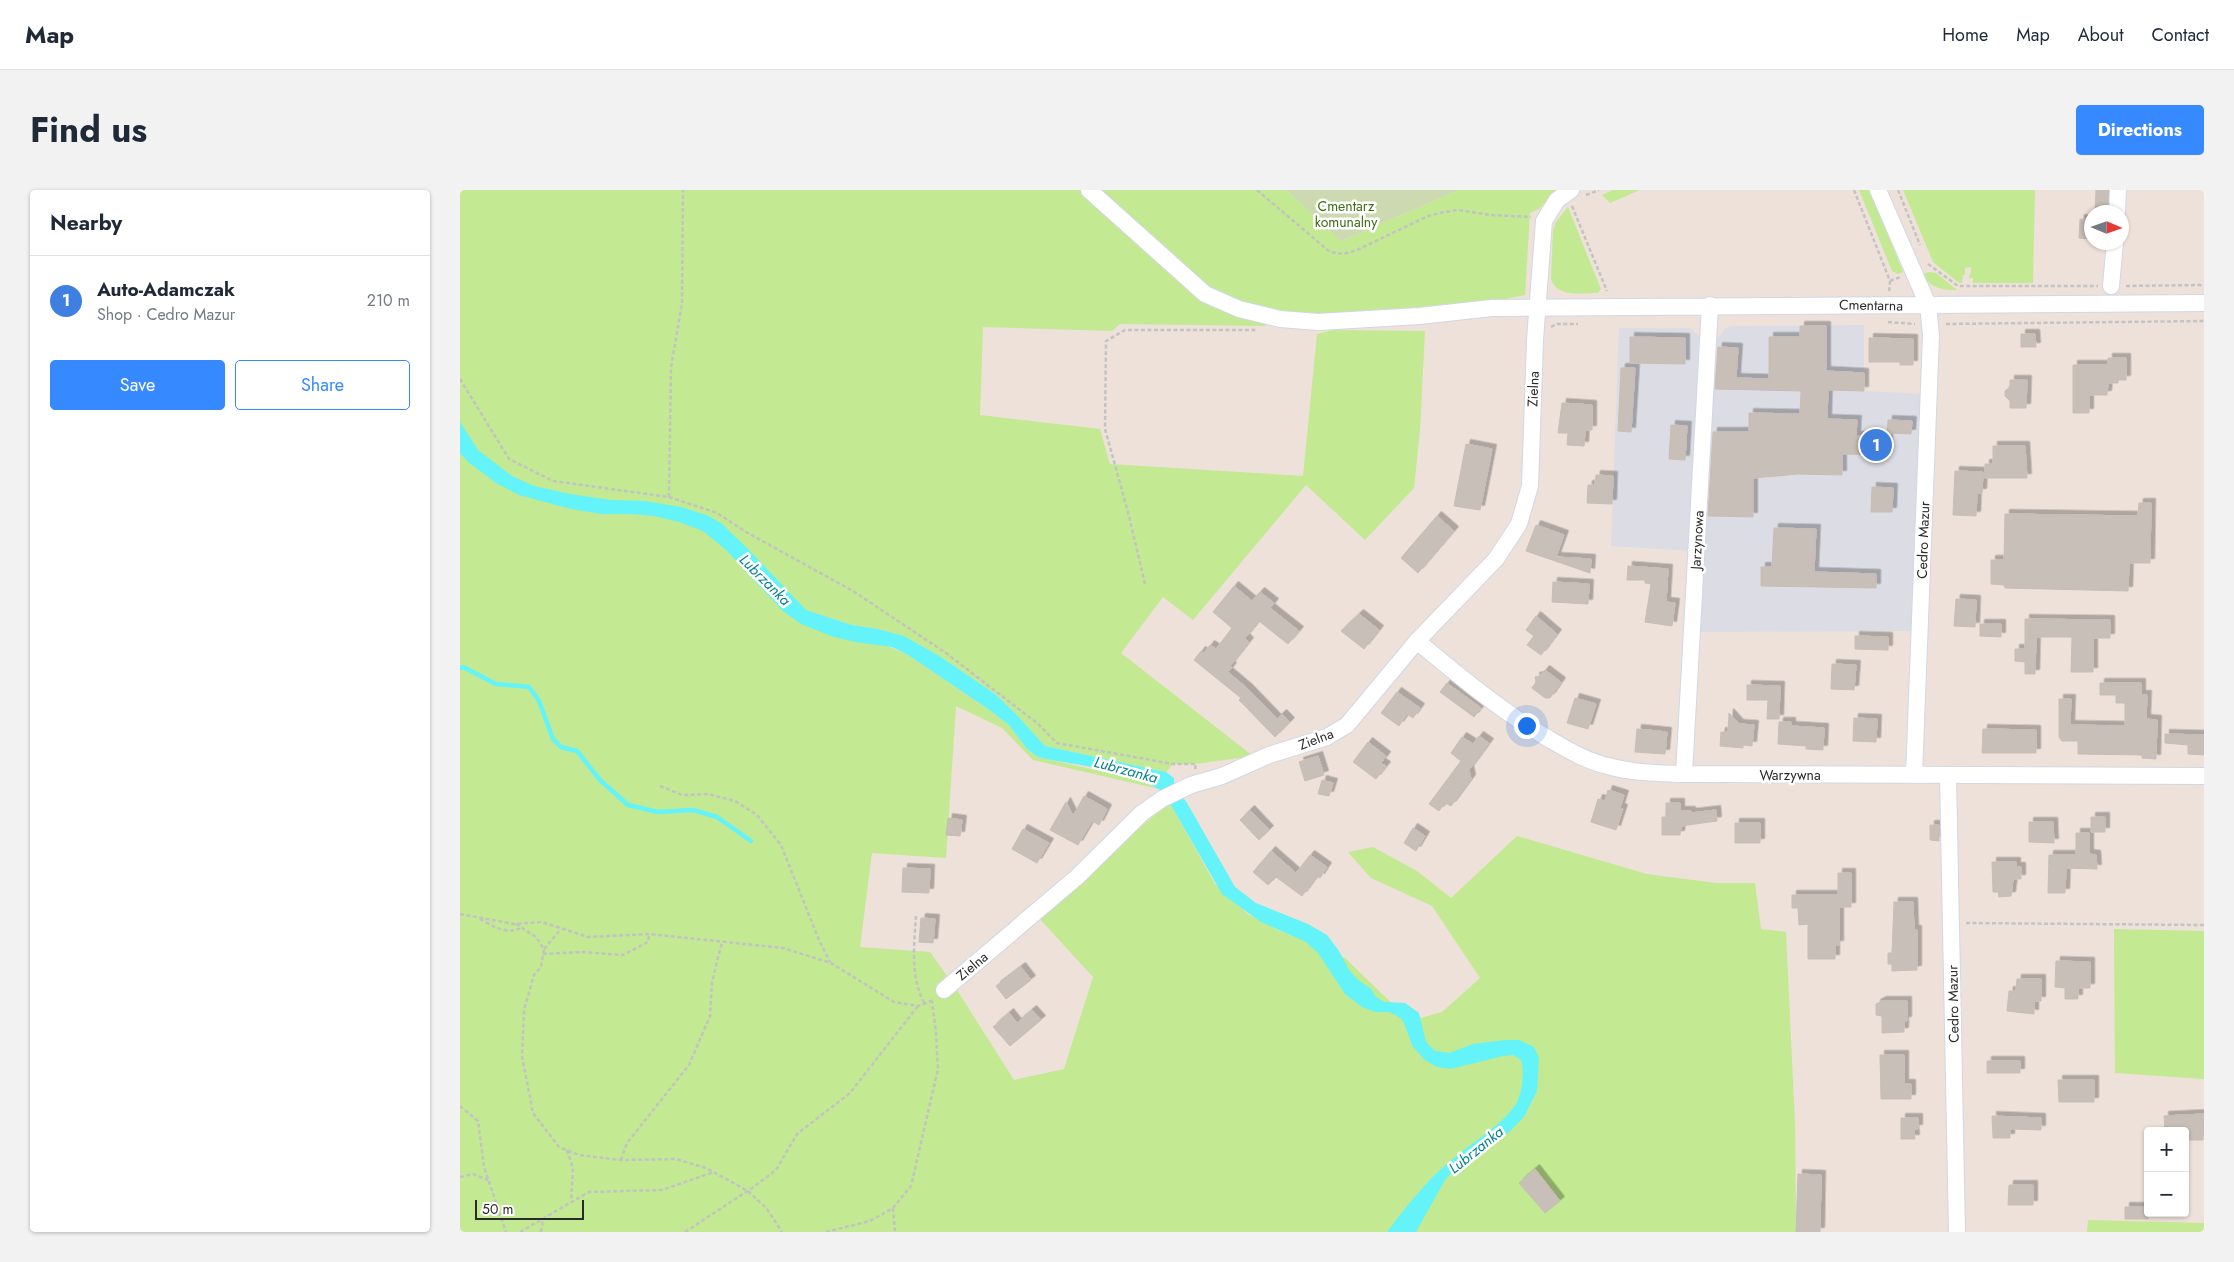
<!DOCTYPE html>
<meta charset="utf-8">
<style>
:root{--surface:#fff;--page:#f2f2f3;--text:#1f2937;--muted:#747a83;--line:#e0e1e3;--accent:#3689ff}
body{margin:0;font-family:Jost,sans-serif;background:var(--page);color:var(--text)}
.controls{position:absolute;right:15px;bottom:15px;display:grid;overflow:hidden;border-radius:5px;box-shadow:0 1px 4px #0004}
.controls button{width:45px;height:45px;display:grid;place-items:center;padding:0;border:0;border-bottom:1px solid var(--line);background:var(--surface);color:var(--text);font:25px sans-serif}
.compass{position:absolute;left:1624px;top:15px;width:45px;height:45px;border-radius:50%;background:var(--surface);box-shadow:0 1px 4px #0004;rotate:92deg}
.scale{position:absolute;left:15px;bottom:12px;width:109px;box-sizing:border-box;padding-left:5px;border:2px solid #2a2a2a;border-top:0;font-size:14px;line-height:18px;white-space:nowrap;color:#2a2a2a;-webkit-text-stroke:4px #fff;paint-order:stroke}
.you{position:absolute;left:1066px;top:535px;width:18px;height:18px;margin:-12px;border:4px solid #fff;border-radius:50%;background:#1a73e8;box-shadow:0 0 0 8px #1a73e833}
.badge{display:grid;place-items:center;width:32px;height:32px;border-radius:50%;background:var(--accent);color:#fff;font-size:16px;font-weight:700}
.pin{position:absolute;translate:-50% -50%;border:2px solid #fff;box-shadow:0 1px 5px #0006}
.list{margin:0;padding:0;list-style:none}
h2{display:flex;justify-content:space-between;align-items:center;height:65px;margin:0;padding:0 20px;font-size:21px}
h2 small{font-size:16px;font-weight:400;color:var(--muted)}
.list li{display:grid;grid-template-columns:32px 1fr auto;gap:15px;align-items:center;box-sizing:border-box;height:90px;padding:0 20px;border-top:1px solid var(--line)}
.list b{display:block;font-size:19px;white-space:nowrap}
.list p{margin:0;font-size:16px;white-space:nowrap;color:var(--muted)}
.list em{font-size:16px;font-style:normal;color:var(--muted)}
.actions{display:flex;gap:10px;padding:15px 20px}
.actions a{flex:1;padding:11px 0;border:1px solid var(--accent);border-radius:5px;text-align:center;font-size:18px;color:var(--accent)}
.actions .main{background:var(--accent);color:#fff}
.map{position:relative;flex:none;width:1744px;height:1042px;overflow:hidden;border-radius:5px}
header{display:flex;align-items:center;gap:30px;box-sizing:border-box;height:70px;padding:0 25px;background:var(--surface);border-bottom:1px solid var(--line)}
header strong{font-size:24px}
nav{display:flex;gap:28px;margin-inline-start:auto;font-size:18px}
.intro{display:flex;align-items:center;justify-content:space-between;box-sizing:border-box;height:120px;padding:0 30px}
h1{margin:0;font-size:35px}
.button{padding:12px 22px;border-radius:5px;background:var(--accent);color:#fff;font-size:18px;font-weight:700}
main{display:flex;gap:30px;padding:0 30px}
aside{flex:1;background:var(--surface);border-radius:5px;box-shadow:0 1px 4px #0004}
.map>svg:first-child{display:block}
</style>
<header>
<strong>Map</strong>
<nav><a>Home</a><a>Map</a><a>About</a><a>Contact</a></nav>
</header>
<div class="intro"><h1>Find us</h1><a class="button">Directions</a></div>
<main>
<aside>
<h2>Nearby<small></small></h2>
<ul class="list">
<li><span class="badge" style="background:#3f7fe0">1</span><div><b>Auto-Adamczak</b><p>Shop · Cedro Mazur</p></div><em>210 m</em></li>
</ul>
<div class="actions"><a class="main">Save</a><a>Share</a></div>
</aside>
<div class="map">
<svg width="1744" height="1042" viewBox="0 0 1744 1042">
<defs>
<filter id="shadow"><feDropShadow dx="4.5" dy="-4.5" stdDeviation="0" flood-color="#0004"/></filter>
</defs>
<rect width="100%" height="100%" fill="#ede1da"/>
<!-- industrial -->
<path fill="#dcdce5" d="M 1404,135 L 1404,201 L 1465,204 L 1454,441 L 1239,442 L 1254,150 L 1260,146 L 1265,138 L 1272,136 Z
M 1159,138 L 1231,138 L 1242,149 L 1232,361 L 1151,356 Z"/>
<!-- green -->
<path fill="#c3e992" d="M 0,0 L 826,0 L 881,51 L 999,0 L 1096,0 L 1079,19 L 1070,23 L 1065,105 L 1025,113 L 858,124 L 803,136 L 660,134 L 652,141 L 523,137 L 520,225 L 640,239 L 650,274 L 843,286 L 857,144 L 873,140 L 965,141 L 960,240 L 954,298 L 905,350 L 846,295 L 733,430 L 703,407 L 661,463 L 793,566 L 736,574 L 713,574 L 706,582 L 585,556 L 555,523 L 535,504 L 481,467 L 444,446 L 418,439 L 392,435 L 346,420 L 448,465 L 528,519 L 549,535 L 567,559 L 578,567 L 676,589 L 699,599 L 573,570 L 542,538 L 496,516 L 486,668 L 412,663 L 400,757 L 470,762 L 497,800 L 554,890 L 604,879 L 633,787 L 577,726 L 655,657 L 710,613 L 755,694 L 788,724 L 818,740 L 885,768 L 950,831 L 982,822 L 1020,788 L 972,716 L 911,688 L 888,662 L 913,657 L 957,681 L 991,708 L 1057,646 L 1187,684 L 1256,693 L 1295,693 L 1301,739 L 1326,742 L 1335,934 L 1336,1042 L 0,1042 Z
M 1153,0 L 1180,0 L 1150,13 L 1142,5 Z
M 1399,0 L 1410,0 L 1443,82 L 1438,84 L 1432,81 Z
M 1443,0 L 1575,0 L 1573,93 L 1513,93 L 1513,88 L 1509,88 L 1509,85 L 1511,84 L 1511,77 L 1505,78 L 1505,85 L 1503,85 L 1502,93 L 1499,93 L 1473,72 Z
M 1108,17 L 1141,99 L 1138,103 C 1123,103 1097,108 1091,89 L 1093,40 L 1096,32 Z
M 1468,82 L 1476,83 L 1497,100 C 1481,100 1472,98 1462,85 Z
M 1654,739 L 1744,741 L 1744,889 L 1655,883 Z
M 1628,1030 L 1744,1033 L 1744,1042 L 1627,1042 Z"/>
<!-- cemetery -->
<path fill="#cdd9b0" d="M 826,0 L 999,0 L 881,51 Z"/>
<!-- water -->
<path fill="#64f3f9" d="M 0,232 L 18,260 L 52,286 L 74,296 L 110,304 L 151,310 L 185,311 L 221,317 L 249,326 L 262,334 L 289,360 L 346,420 L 392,435 L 418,439 L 444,446 L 481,467 L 535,504 L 555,523 L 585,556 L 706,582 L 714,588 L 714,595 L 727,613 L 775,697 L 796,713 L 848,734 L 867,745 L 879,761 L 889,780 L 898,790 L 911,799 L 915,806 L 924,812 L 945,813 L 959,823 L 966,852 L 975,861 L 989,863 L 1013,854 L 1045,850 L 1059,850 L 1074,857 L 1079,868 L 1077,901 L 1064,927 L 1049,942 L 1026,959 L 1000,973 L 985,990 L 956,1042 L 927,1042 C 948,1014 971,985 999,964 C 1016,950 1041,935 1054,917 C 1062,907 1065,881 1061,870 L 1053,865 L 1043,866 L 990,879 L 977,877 L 965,870 L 953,857 L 943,831 L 936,825 L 928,822 L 915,822 L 902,817 L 885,804 L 858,763 L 846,752 L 801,732 L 762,704 L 704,603 C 673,579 616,576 578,567 L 567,559 L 549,535 L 528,519 L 448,465 L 432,457 L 395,452 L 371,446 L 341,434 L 323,421 L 266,360 L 243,341 L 219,332 L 194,326 L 171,324 L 141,324 L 111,319 L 59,305 L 36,293 L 8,272 L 0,263 Z"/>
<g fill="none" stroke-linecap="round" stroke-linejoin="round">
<!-- stream -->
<path stroke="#64f3f9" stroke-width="4.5" d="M 0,478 L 3,477 L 36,494 L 69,497 L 79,511 L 93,549 L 101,557 L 117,561 L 140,590 L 168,615 L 198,622 L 233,620 L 257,627 L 291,651"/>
</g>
<!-- building -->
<path fill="#c8bfb9" stroke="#c9bdb4" filter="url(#shadow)" d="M 1636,0 L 1648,0 L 1647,22 L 1635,22 Z
M 1620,29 L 1632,30 L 1632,49 L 1619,48 Z
M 1340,136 L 1366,136 L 1366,181 L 1404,183 L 1404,201 L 1368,200 L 1367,229 L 1397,230 L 1396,246 L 1428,246 L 1428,265 L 1382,264 L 1382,285 L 1339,284 L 1293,288 L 1293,327 L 1248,326 L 1253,242 L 1289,242 L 1289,223 L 1340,224 L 1341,201 L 1255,199 L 1258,157 L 1278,158 L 1276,188 L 1309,189 L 1309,147 L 1340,147 Z
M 1561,144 L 1575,144 L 1576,157 L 1561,157 Z
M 1170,147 L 1225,148 L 1225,174 L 1170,173 Z
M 1409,148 L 1453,149 L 1453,175 L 1440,175 L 1440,172 L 1409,172 Z
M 1648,168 L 1666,168 L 1666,190 L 1658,190 L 1658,193 L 1648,193 L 1647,205 L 1629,205 L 1629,223 L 1613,223 L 1613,175 L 1648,175 Z
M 1161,178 L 1175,178 L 1171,242 L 1158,241 Z
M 1550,190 L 1567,190 L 1566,218 L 1550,218 L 1550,211 L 1545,206 L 1545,201 L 1550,197 Z
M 1102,213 L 1132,215 L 1132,240 L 1125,240 L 1124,256 L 1107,255 L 1108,243 L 1098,243 Z
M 1428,230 L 1452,231 L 1451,244 L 1427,243 Z
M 1211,235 L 1227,236 L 1225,270 L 1209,269 Z
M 1006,254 L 1032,259 L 1020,320 L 994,316 Z
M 1533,256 L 1565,256 L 1567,288 L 1525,288 L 1525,274 L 1533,274 Z
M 1495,281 L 1523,282 L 1522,303 L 1517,303 L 1516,326 L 1493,325 Z
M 1136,285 L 1153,286 L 1152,314 L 1127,313 L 1128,295 L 1135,295 Z
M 1412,297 L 1433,298 L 1432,322 L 1411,322 Z
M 1679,313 L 1691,313 L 1690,373 L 1669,373 L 1668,401 L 1545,398 L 1544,395 L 1531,394 L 1531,370 L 1544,370 L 1545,324 L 1678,326 Z
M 977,326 L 994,341 L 958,383 L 941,368 Z
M 1076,335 L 1104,345 L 1096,367 L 1131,369 L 1130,383 L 1066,361 Z
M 1314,338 L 1356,339 L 1354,382 L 1416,384 L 1416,398 L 1301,396 L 1301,377 L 1312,377 Z
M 1168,376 L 1208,379 L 1206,412 L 1215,413 L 1212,436 L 1185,432 L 1191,394 L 1185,393 L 1185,390 L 1167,390 Z
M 1093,392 L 1129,394 L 1128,414 L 1092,412 Z
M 774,396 L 792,411 L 800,402 L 814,413 L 810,418 L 839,441 L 828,454 L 799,431 L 785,448 L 789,452 L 770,476 L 772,477 L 768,482 L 788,499 L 817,529 L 822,524 L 830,532 L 815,547 L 779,510 L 781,508 L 734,470 L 741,461 L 744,463 L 750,455 L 756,459 L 772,438 L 753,422 Z
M 1496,409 L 1516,410 L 1515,437 L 1494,436 Z
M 899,424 L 919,440 L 904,459 L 881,441 Z
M 1076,426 L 1097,444 L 1081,465 L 1067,455 L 1074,446 L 1066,440 Z
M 1565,429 L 1650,430 L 1650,448 L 1633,448 L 1633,482 L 1611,482 L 1612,447 L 1576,447 L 1575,484 L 1565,484 L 1565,472 L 1555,471 L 1555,459 L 1565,459 Z
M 1520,434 L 1541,434 L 1541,447 L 1520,446 Z
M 1395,446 L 1428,447 L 1428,460 L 1395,459 Z
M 1372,474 L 1396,475 L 1394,500 L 1371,499 Z
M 1085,480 L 1101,492 L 1090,508 L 1085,508 L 1072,498 L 1076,492 L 1075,487 L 1080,486 Z
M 987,493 L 1021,518 L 1014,527 L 980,502 Z
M 1640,493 L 1681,493 L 1681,505 L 1687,505 L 1686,529 L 1697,530 L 1696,569 L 1682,568 L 1682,565 L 1618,564 L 1618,551 L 1602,551 L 1599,547 L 1599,509 L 1611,509 L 1610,535 L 1665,536 L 1665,513 L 1656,513 L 1656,505 L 1640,505 Z
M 1287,495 L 1320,496 L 1319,529 L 1307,529 L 1308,510 L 1287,510 Z
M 937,502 L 960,518 L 953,528 L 947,524 L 939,536 L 921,523 Z
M 1115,508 L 1136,514 L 1128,539 L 1107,533 Z
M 1269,523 L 1279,534 L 1294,535 L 1292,556 L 1283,555 L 1283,558 L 1260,556 L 1261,542 L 1268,542 Z
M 1394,528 L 1417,529 L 1416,552 L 1393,551 Z
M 1319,532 L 1331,532 L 1331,536 L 1364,538 L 1363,560 L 1346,559 L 1346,556 L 1318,554 Z
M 1177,539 L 1207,542 L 1205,564 L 1175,562 Z
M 1523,539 L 1576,540 L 1576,563 L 1522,563 Z
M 1705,544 L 1744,545 L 1744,565 L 1728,564 L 1728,555 L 1705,553 Z
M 1019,546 L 1029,553 L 1009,580 L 1011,589 L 991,616 L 985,613 L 979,621 L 969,614 L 1001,571 L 991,563 L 1002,547 L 1013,554 Z
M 908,552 L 926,566 L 921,573 L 926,576 L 916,589 L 893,572 Z
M 858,566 L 864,585 L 845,591 L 839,572 Z
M 862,590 L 873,593 L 869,606 L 858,604 Z
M 1148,600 L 1164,605 L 1160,618 L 1163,619 L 1156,640 L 1131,632 L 1138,609 L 1145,611 Z
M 624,606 L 647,619 L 639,635 L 632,631 L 618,655 L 590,640 L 606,612 L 613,626 Z
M 1206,613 L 1220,613 L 1220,621 L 1231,621 L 1231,623 L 1256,620 L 1257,631 L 1221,636 L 1220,645 L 1202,645 L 1202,627 L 1206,627 Z
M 790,620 L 809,640 L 799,650 L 780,630 Z
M 1631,627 L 1645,627 L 1645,642 L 1631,642 Z
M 488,628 L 502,630 L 500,646 L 486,645 Z
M 1569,632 L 1593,632 L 1594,653 L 1569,652 Z
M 1275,633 L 1300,633 L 1300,653 L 1275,653 Z
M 1470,635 L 1479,635 L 1479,651 L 1470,650 Z
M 953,638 L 965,646 L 956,661 L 944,653 Z
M 563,639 L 589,653 L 577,673 L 552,659 Z
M 1616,643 L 1629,643 L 1629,664 L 1636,665 L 1637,679 L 1606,678 L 1605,703 L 1588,703 L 1589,665 L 1616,665 Z
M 811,661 L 836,683 L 850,665 L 867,677 L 860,688 L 857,686 L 842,706 L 816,687 L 808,695 L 793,682 Z
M 1532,672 L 1556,672 L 1556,677 L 1561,677 L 1561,689 L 1553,689 L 1551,706 L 1539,707 L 1538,702 L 1533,702 Z
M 443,678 L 470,679 L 469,703 L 442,702 Z
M 1378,683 L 1391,683 L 1391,717 L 1379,717 L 1379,755 L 1375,755 L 1375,769 L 1348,769 L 1348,734 L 1339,735 L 1338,718 L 1332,718 L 1332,705 L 1378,705 Z
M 1434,712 L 1453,712 L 1454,740 L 1457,740 L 1457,780 L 1432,781 L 1432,774 L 1428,774 L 1428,763 L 1432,763 Z
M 461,728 L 475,729 L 473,753 L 459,752 Z
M 1596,771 L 1630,772 L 1630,798 L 1618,798 L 1618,809 L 1605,809 L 1605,798 L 1595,797 Z
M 561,777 L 571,790 L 546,809 L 536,796 Z
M 1557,789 L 1581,789 L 1581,811 L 1574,811 L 1574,824 L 1547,821 L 1549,801 L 1556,801 Z
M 1422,811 L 1447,811 L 1447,831 L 1444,831 L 1444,842 L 1422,843 L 1422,826 L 1416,825 L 1416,814 Z
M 572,820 L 581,830 L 550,856 L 533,837 L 549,823 L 557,833 Z
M 1420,865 L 1444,865 L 1444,894 L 1451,894 L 1451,909 L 1421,909 Z
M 1527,871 L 1560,871 L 1560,883 L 1527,883 Z
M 1598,890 L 1634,890 L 1634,912 L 1599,912 Z
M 1744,924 L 1743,950 L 1725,950 L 1725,941 L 1705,941 L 1704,926 Z
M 1532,926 L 1581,928 L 1581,940 L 1550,939 L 1550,948 L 1533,948 Z
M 1441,928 L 1458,928 L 1458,939 L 1454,939 L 1455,949 L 1441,949 Z
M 1075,979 L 1100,1011 L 1085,1023 L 1059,993 Z
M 1338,984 L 1361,985 L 1360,1042 L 1336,1042 Z
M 1549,995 L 1573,995 L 1573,1015 L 1548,1015 Z
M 1665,1017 L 1688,1017 L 1688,1029 L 1665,1029 Z"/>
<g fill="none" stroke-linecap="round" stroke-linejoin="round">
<!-- minor casing -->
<g stroke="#d0d8e4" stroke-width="18">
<path id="minor" d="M 629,0 L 745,104 L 779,119 L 820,129 L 858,132 L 959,126 L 1032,118 L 1744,113
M 1418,0 L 1468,115 L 1471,145 L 1454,585
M 1657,22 L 1658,0
M 1651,96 L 1655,52
M 957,451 C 999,486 1041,521 1089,549 C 1108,560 1126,571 1148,576 C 1172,583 1198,583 1224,584 L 1744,586
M 1224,584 L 1250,115
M 1488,585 L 1497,1042
M 484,800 L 617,687 L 682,623 L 702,609 L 731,595 L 762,586 L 809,565 L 867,547 L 887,535 L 957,451 L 1036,369 L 1059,334 L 1070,296 L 1075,150 L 1084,31 L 1097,10 L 1111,0"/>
</g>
<!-- path -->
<path stroke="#c3c3c3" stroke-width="2.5" stroke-dasharray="4 2.5" stroke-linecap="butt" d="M 797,0 L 870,62 L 883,64 L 897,60 L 968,26 L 984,22 L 999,20 L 1031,25 L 1071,27
M 1394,0 L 1430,91 L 1429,102
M 1438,0 L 1460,55
M 1126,5 L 1139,0
M 1112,16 L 1147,101
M 1468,74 L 1498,96 L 1638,96
M 1430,91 L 1440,87
M 1666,96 L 1744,95
M 1428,132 L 1455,134
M 1486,134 L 1744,131
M 1091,137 L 1097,134 L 1118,134
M 0,189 L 49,269 L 93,291 L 209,307 L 257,323 L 286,342 L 393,401 L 486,463 L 577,533 L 597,553 L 713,574 L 736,574 L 735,579
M 209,307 L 211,178 L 222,113 L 223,0
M 685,394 L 668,322 L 645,239 L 646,151 L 665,140 L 797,140
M 200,596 L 222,605 L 248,604 L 275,611 L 297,625 L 321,655 L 359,750 L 370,772
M 0,724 L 54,734 L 82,732 L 128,747 L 189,744 L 323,758 L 371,773 L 434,812 L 458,816 L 474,810
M 456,726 C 454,754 450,789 465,814
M 20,729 C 32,736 47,745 61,738
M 1506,733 L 1744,735
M 56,734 L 76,747 L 84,759 L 81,777 L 74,785 L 64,820 L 62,866 L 73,923 L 99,957 L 119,965 L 161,970 L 216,969 L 246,978 L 288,1001 L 307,1019 L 322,1042
M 84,759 L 100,740
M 83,764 L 122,762 L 163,765 L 188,752 L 189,744
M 0,916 L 18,931 L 24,977 L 46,1042
M 107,960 L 113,978 L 111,1012
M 161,970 L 167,953 L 229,875 L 250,826 L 252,792 L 262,752
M 0,987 L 13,984 L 28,990
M 433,1018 L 435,1042
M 60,1042 L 129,1002 L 202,1000 L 254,982
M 81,1042 L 83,1029
M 225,1042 L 295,996 L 316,980 L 337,944 L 390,903 L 458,816
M 366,1042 L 410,1031 L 433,1018 L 451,996 L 478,879 L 476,843 L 472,811"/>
<!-- minor -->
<use href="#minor" stroke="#fff" stroke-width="16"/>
</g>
<g text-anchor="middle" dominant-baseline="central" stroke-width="5" stroke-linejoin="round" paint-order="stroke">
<!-- park labels -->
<g font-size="14" fill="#3b6d14" stroke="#fff">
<text x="886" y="16">Cmentarz<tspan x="886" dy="16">komunalny</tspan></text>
</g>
<!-- street labels -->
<g font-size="14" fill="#2a2a2a" stroke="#fff">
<text transform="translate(1411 115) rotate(1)">Cmentarna</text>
<text transform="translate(1073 199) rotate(-88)">Zielna</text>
<text transform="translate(1237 350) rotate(-87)">Jarzynowa</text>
<text transform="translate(1463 350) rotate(-88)">Cedro Mazur</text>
<text transform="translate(856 549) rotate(-21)">Zielna</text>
<text x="1330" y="585">Warzywna</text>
<text transform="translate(512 776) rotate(-40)">Zielna</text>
<text transform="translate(1493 814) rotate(-91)">Cedro Mazur</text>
</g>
<!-- water labels -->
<g font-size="15" font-style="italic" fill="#048090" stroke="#fff">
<text transform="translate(305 390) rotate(45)">Lubrzanka</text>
<text transform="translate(666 580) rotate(15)">Lubrzanka</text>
<text transform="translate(1016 960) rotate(-39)">Lubrzanka</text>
</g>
</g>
</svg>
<div class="controls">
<button>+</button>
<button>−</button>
</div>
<svg class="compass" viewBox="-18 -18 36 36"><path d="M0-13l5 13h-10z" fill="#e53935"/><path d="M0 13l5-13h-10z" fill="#747a83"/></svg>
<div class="scale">50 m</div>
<div class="you"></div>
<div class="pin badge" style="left:1416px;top:255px;background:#3f7fe0">1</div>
</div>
</main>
